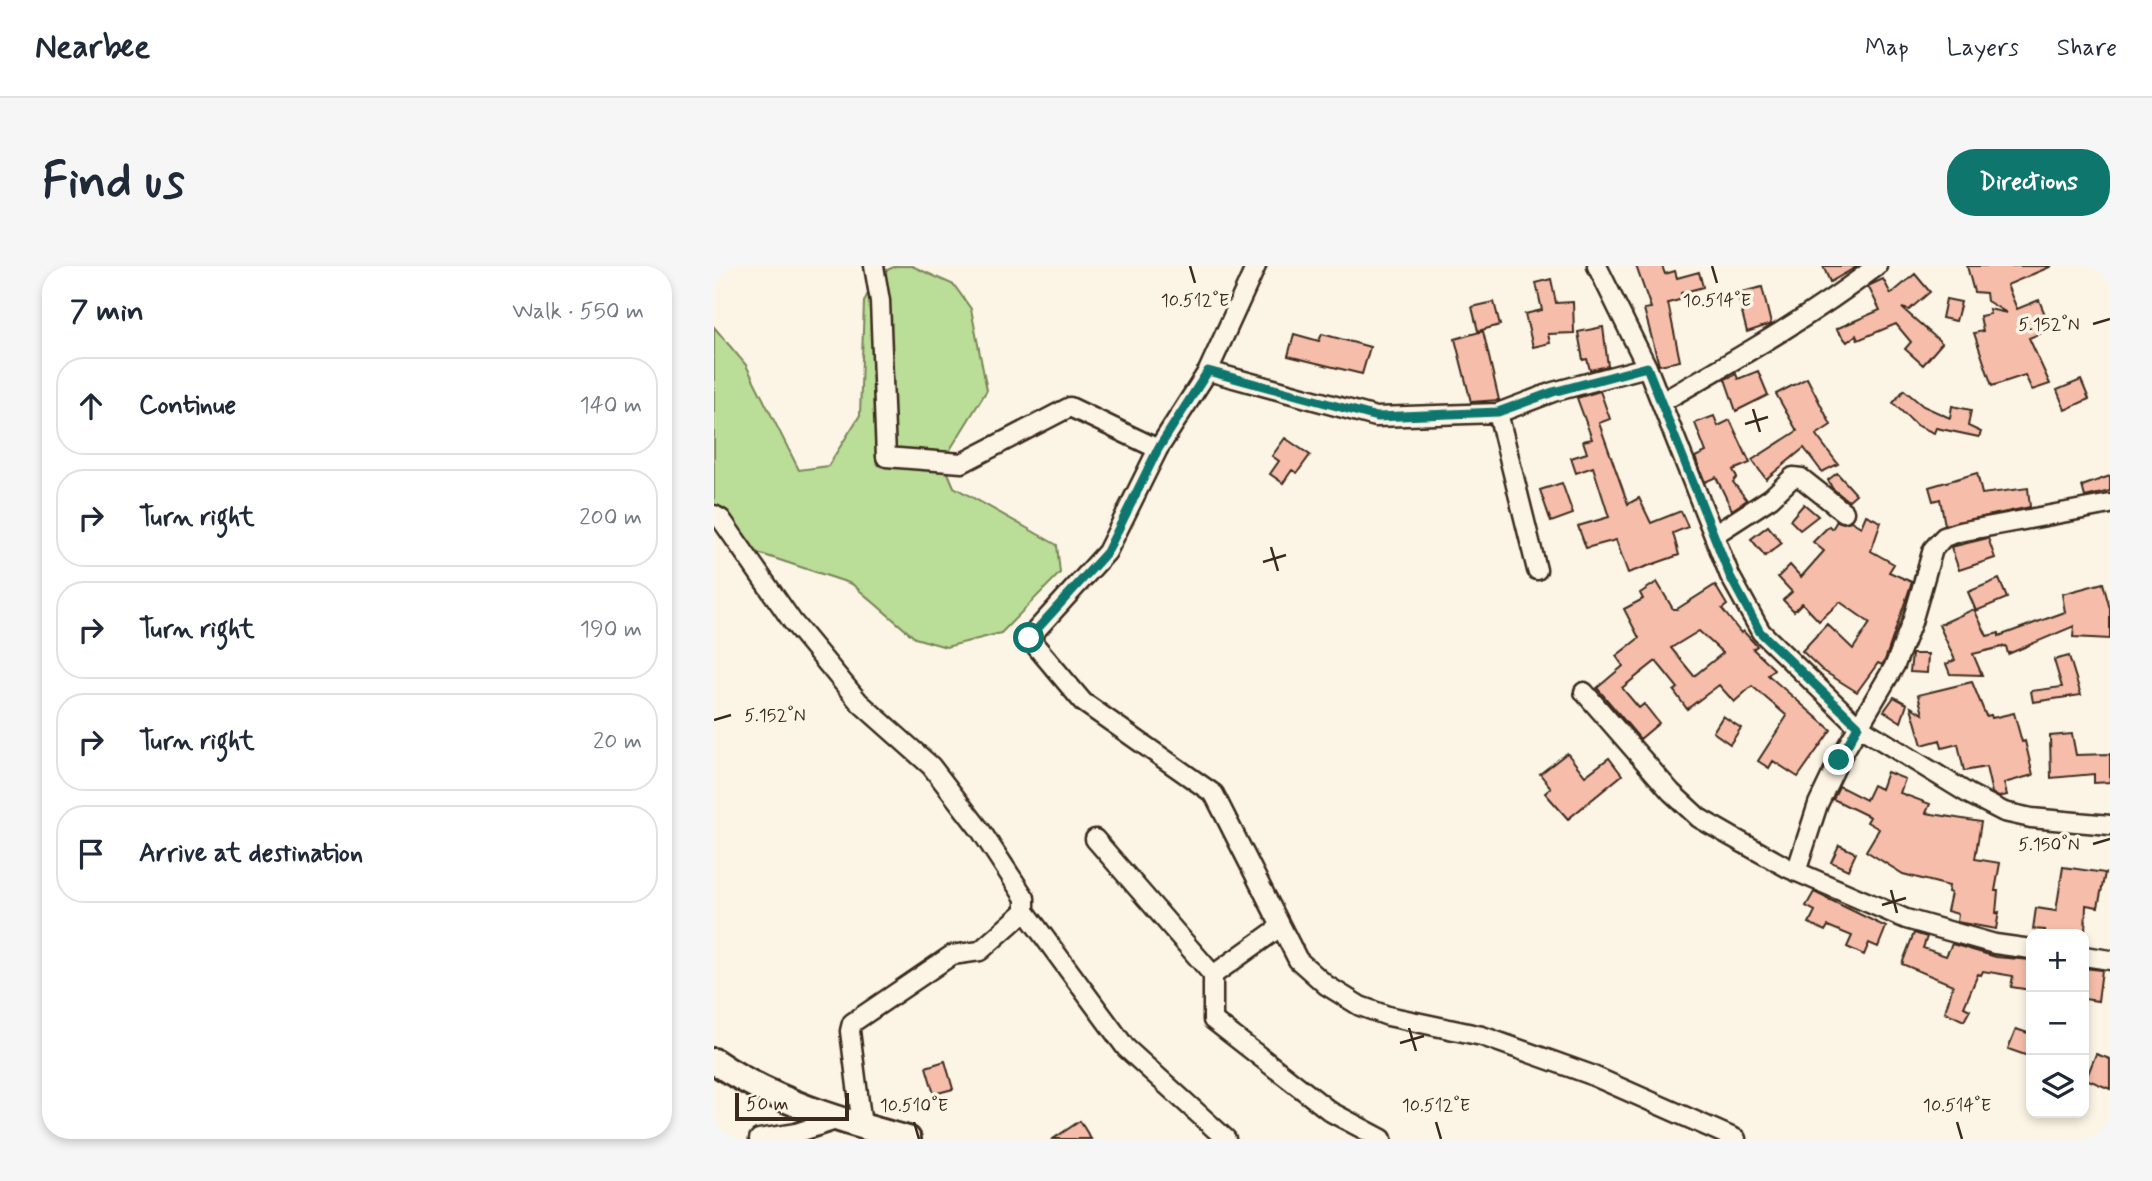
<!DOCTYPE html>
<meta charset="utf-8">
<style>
:root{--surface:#fff;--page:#f6f6f7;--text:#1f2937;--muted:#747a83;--line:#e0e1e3;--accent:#0f766e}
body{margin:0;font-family:Mynerve,sans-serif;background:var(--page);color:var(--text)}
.controls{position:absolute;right:21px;bottom:21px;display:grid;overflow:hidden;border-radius:14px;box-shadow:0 4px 10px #0003}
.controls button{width:63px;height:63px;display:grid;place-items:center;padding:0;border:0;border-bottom:2px solid var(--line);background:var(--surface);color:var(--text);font:35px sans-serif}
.scale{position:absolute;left:21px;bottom:18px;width:114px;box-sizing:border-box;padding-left:7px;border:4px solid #3b2a1e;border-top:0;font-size:19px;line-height:24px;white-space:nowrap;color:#3b2a1e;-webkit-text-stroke:5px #fcf5e5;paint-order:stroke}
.stop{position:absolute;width:21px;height:21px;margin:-16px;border:5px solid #0f766e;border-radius:50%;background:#fff}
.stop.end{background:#0f766e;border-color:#fff;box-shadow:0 2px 7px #0008}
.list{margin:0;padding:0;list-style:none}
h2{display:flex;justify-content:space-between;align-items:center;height:91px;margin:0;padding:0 28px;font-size:30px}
h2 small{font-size:23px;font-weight:400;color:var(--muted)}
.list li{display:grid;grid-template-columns:46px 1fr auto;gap:21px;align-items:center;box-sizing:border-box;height:98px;margin:0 14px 14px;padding:0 14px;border:2px solid var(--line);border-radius:28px}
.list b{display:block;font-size:26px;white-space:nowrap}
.list em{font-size:23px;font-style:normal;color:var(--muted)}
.icon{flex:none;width:38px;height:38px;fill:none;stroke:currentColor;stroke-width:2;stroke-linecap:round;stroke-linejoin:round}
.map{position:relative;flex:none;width:1396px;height:873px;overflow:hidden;border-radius:28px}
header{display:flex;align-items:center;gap:42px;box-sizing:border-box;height:98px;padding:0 35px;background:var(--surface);border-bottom:2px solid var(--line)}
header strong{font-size:33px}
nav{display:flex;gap:38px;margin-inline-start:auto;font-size:24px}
.intro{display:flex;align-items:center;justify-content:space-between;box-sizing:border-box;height:168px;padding:0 42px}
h1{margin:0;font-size:49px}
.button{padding:18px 32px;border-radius:28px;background:var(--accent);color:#fff;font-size:24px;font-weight:700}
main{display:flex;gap:42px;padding:0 42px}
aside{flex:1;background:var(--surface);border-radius:28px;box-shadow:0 4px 10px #0003}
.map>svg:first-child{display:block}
</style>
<header>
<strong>Nearbee</strong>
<nav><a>Map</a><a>Layers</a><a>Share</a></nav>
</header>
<div class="intro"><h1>Find us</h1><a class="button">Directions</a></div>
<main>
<aside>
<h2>7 min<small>Walk · 550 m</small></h2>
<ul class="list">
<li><svg class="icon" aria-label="ahead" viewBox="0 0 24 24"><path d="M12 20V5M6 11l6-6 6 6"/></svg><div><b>Continue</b></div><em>140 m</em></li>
<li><svg class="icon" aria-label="right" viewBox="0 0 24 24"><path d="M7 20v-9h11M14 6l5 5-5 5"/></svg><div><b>Turn right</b></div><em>200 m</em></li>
<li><svg class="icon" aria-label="right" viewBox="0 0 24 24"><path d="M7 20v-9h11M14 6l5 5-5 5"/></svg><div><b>Turn right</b></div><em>190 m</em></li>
<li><svg class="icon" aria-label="right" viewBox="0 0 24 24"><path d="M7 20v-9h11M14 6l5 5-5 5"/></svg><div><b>Turn right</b></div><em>20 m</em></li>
<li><svg class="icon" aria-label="arrive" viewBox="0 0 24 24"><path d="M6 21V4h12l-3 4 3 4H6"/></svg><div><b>Arrive at destination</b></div></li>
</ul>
</aside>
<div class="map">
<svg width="1396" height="873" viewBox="0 0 1396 873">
<rect width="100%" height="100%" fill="#fcf5e5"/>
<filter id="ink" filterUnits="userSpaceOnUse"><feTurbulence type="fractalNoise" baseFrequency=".0143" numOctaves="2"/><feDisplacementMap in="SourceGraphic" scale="14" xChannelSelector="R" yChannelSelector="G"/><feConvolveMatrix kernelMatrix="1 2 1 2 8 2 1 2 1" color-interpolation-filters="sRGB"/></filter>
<g filter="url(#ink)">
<!-- green -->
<path fill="#badd97" stroke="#7a845a" stroke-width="2" d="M 182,0 L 198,0 L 240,19 L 257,43 L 273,124 L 229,195 L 240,221 L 343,279 L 346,307 L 287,367 L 232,381 L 201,372 L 138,318 L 35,284 L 0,262 L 0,61 L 32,99 L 85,204 L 114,200 L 146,149 L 150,36 L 162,9 Z"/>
<!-- building -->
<path fill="#f6beaa" stroke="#3b2a1e" stroke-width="2" fill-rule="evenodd" d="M 922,0 L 948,0 L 951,8 L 961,5 L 963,12 L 985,6 L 989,21 L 967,27 L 969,33 L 954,37 L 966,95 L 945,99 L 930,43 L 937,42 Z
M 1109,0 L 1144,0 L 1116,16 Z
M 1253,0 L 1338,0 L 1293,19 L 1303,43 L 1325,34 L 1337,63 L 1315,72 L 1336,118 L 1318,124 L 1311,109 L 1278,120 L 1260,67 L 1269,65 L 1266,50 L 1276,48 L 1275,43 L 1293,47 L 1273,35 L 1272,27 L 1260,26 Z
M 1201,8 L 1216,26 L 1195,44 L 1188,42 L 1228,77 L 1209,99 L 1191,83 L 1197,76 L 1182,58 L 1144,74 L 1142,69 L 1133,76 L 1122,63 L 1166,44 L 1154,20 L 1169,13 L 1177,28 Z
M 837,13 L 842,37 L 859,36 L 860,67 L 834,68 L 836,77 L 819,81 L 811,48 L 828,44 L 822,17 Z
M 1048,21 L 1057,58 L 1033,66 L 1023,27 Z
M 1232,33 L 1247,36 L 1242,55 L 1228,52 Z
M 780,36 L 786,59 L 764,65 L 758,41 Z
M 889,61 L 894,100 L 876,104 L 873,93 L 869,94 L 864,66 Z
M 769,65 L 785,134 L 757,136 L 741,73 Z
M 580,68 L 605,75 L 608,68 L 656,81 L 648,108 L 574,90 Z
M 1044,105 L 1054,129 L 1022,145 L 1011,113 L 1022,108 L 1024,113 Z
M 1093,112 L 1117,159 L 1102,169 L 1124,198 L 1108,206 L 1090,182 L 1052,213 L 1038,194 L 1083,165 L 1062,128 Z
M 1367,114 L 1375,133 L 1351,144 L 1343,124 Z
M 1190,124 L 1209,140 L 1236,152 L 1238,140 L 1257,144 L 1254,160 L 1267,166 L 1265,171 L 1222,162 L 1220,167 L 1202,159 L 1179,137 Z
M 886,125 L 896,153 L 885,157 L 914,238 L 925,232 L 937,257 L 967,245 L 974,261 L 959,267 L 965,289 L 914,307 L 902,274 L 872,282 L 864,260 L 895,251 L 879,201 L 862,207 L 857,192 L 873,187 L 869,175 L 878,173 L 863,132 Z
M 1000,150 L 1004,160 L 1016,154 L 1036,197 L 1019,204 L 1023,211 L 1019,216 L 1033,234 L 1018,244 L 1002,211 L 991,216 L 981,191 L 992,186 L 981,157 Z
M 571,172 L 596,189 L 583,207 L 578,204 L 569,217 L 556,208 L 565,195 L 558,190 Z
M 1123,207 L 1142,228 L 1134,235 L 1118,222 L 1114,214 Z
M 1263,207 L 1268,228 L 1314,222 L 1316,241 L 1231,259 L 1226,233 L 1219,235 L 1215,221 Z
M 1396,210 L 1396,225 L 1371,231 L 1368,220 Z
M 848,217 L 859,248 L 837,256 L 826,224 Z
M 1090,238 L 1104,250 L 1086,264 L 1076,254 Z
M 1152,249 L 1167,256 L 1157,285 L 1180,298 L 1175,306 L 1198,316 L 1171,394 L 1168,399 L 1164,397 L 1143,426 L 1108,404 L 1088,385 L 1113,358 L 1139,383 L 1156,357 L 1126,336 L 1105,355 L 1088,337 L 1080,345 L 1069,334 L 1078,326 L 1064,311 L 1076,299 L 1087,311 L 1110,285 L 1099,276 L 1115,260 L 1118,263 L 1123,255 L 1129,257 L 1137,255 L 1147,261 Z
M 1054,260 L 1068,277 L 1051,290 L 1037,273 Z
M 1274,272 L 1281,292 L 1245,304 L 1237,281 Z
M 1285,313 L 1293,332 L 1262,345 L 1254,326 Z
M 943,316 L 959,343 L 963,343 L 1001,319 L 1013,339 L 1008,343 L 1027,367 L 1029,365 L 1043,380 L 1039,383 L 1060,403 L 1054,409 L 1117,464 L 1084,511 L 1059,495 L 1055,502 L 1044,495 L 1073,450 L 1038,420 L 1020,436 L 1005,419 L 973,443 L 960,425 L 964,422 L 942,395 L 908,422 L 925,442 L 930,438 L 945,457 L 926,473 L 883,422 L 909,400 L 902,390 L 925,372 L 910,343 L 929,333 L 926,327 ZM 985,365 L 1009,387 L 980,410 L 957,382 Z
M 1389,317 L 1396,343 L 1396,373 L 1359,371 L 1360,360 L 1294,388 L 1292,380 L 1259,388 L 1268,409 L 1236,408 L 1232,398 L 1241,394 L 1225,359 L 1260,343 L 1273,370 L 1285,367 L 1285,370 L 1351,346 L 1348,328 Z
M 1198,388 L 1214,388 L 1213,407 L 1196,406 Z
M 1355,390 L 1367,429 L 1319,436 L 1317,425 L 1348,421 L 1340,394 Z
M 1258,416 L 1272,450 L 1277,449 L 1278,452 L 1300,447 L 1308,476 L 1311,475 L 1319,509 L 1290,517 L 1293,529 L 1285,531 L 1278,527 L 1272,501 L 1250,505 L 1244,478 L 1228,482 L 1226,474 L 1208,479 L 1197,441 L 1209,448 L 1204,429 Z
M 1180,431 L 1193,438 L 1187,456 L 1170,445 Z
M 1009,450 L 1027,462 L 1016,478 L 999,466 Z
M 1358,468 L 1362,489 L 1396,488 L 1396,516 L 1380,517 L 1380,508 L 1337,512 L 1336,470 Z
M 853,487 L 871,510 L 895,492 L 908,509 L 854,553 L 831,527 L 837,522 L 826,508 Z
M 1173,506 L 1191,513 L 1186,527 L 1216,538 L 1212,547 L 1267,556 L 1261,593 L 1286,597 L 1281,625 L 1284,625 L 1282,647 L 1285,646 L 1282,663 L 1243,656 L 1244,648 L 1233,645 L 1237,627 L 1234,626 L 1235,620 L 1189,608 L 1152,585 L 1165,563 L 1153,556 L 1156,551 L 1119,533 L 1125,520 L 1152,534 L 1159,519 L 1167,523 Z
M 1125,579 L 1142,587 L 1134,604 L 1117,596 Z
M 1349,601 L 1391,607 L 1384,641 L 1372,639 L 1371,668 L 1330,668 L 1331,664 L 1319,663 L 1322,642 L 1342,645 Z
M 1100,626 L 1172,661 L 1164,681 L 1155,677 L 1150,689 L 1133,681 L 1138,670 L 1114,660 L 1111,665 L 1095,657 L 1101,645 L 1092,640 Z
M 1200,667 L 1213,671 L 1209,682 L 1232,690 L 1238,678 L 1282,691 L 1317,694 L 1317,724 L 1297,721 L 1299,710 L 1269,705 L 1267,709 L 1264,708 L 1250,741 L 1256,744 L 1250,755 L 1231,746 L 1239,719 L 1188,698 Z
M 1370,702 L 1388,704 L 1384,735 L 1370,733 Z
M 1302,763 L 1317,768 L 1317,791 L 1294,783 Z
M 1382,788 L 1396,793 L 1396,823 L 1372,813 Z
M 231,795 L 239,823 L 220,828 L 212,801 Z
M 366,855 L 377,873 L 339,873 Z"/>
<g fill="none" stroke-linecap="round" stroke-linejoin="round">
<!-- street casing -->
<g stroke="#3b2a1e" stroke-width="23">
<path id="street" d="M 160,0 L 166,35 L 172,191 L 248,197 L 356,141 L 444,183 L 494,105 L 542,0
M 883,0 L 933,101 L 1016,310 L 1047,366 L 1144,460 L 1255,528 L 1290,546 L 1317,552 L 1396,559
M 494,105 L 662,151 L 784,147
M 948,136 C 1022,93 1095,52 1163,0
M 444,183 L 393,286 L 315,372 L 369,436 L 500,528 L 584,694 L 612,719 L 646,740 L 674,750 L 768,770 L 875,808 L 1022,873
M 0,249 L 7,253 L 78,355 L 145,436 L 217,500 L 267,565 L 311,632 L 311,645 L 412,782 L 512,873
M 1000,269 L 1057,232 L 1079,211 L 1087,212 L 1130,246
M 823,304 L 784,147 L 839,126 L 933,101
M 870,426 L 957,526 L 985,552 L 1018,571 L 1074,602 L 1192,653 L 1281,678 L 1317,683
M 381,573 L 499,709
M 1082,606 L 1104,538 L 1125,494 L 1181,399 L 1198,356 L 1219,283 L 1230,271 L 1245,266 L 1396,238
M 566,661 L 499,709 L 499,754 L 617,846 L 668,873
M 1370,690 L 1396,694
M 148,860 L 136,765 L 138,757 L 238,689 L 266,685 L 311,645
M 45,873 L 82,867 L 122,854"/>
</g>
<!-- secondary casing -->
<g stroke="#3b2a1e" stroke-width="30">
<path id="secondary" d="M 0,795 C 58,835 127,855 194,873"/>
</g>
<!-- street -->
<use href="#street" stroke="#fcf5e5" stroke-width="18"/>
<!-- secondary -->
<use href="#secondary" stroke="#fcf5e5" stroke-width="24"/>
</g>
</g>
<g fill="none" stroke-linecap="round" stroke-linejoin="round" filter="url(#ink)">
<!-- route -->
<path stroke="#0f766e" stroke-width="9" d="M 315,372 L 393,286 L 444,183 L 494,105 L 663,151 L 784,146 L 839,126 L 933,101 L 1016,310 L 1046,366 L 1144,460 L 1125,494"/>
</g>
<!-- ticks -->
<path fill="none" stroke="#3b2a1e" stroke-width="2.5" d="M 476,0 L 481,17M 998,0 L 1003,17M 1379,58 L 1396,53M 1039,143 L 1046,166M 1031,158 L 1054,151M 557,281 L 564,305M 549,296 L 572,289M 0,454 L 17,449M 1379,578 L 1396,573M 1177,624 L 1183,647M 1168,639 L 1192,632M 695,762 L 702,785M 686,777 L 710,770M 200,856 L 205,873M 722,856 L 727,873M 1243,856 L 1248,873"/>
<g font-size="18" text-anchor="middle" fill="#3b2a1e" stroke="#fcf5e5" stroke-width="7" stroke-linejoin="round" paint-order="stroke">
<text x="481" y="40">10.512°E</text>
<text x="1003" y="40">10.514°E</text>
<text x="1335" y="64">5.152°N</text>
<text x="61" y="455">5.152°N</text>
<text x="1335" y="584">5.150°N</text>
<text x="200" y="845">10.510°E</text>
<text x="722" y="845">10.512°E</text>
<text x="1243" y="845">10.514°E</text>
</g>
</svg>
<div class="controls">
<button>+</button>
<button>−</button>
<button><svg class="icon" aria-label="layers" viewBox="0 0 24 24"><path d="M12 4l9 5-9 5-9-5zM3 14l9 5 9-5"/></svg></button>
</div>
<div class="scale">50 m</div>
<div class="stop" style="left:315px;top:372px"></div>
<div class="stop end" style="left:1125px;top:494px"></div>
</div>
</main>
